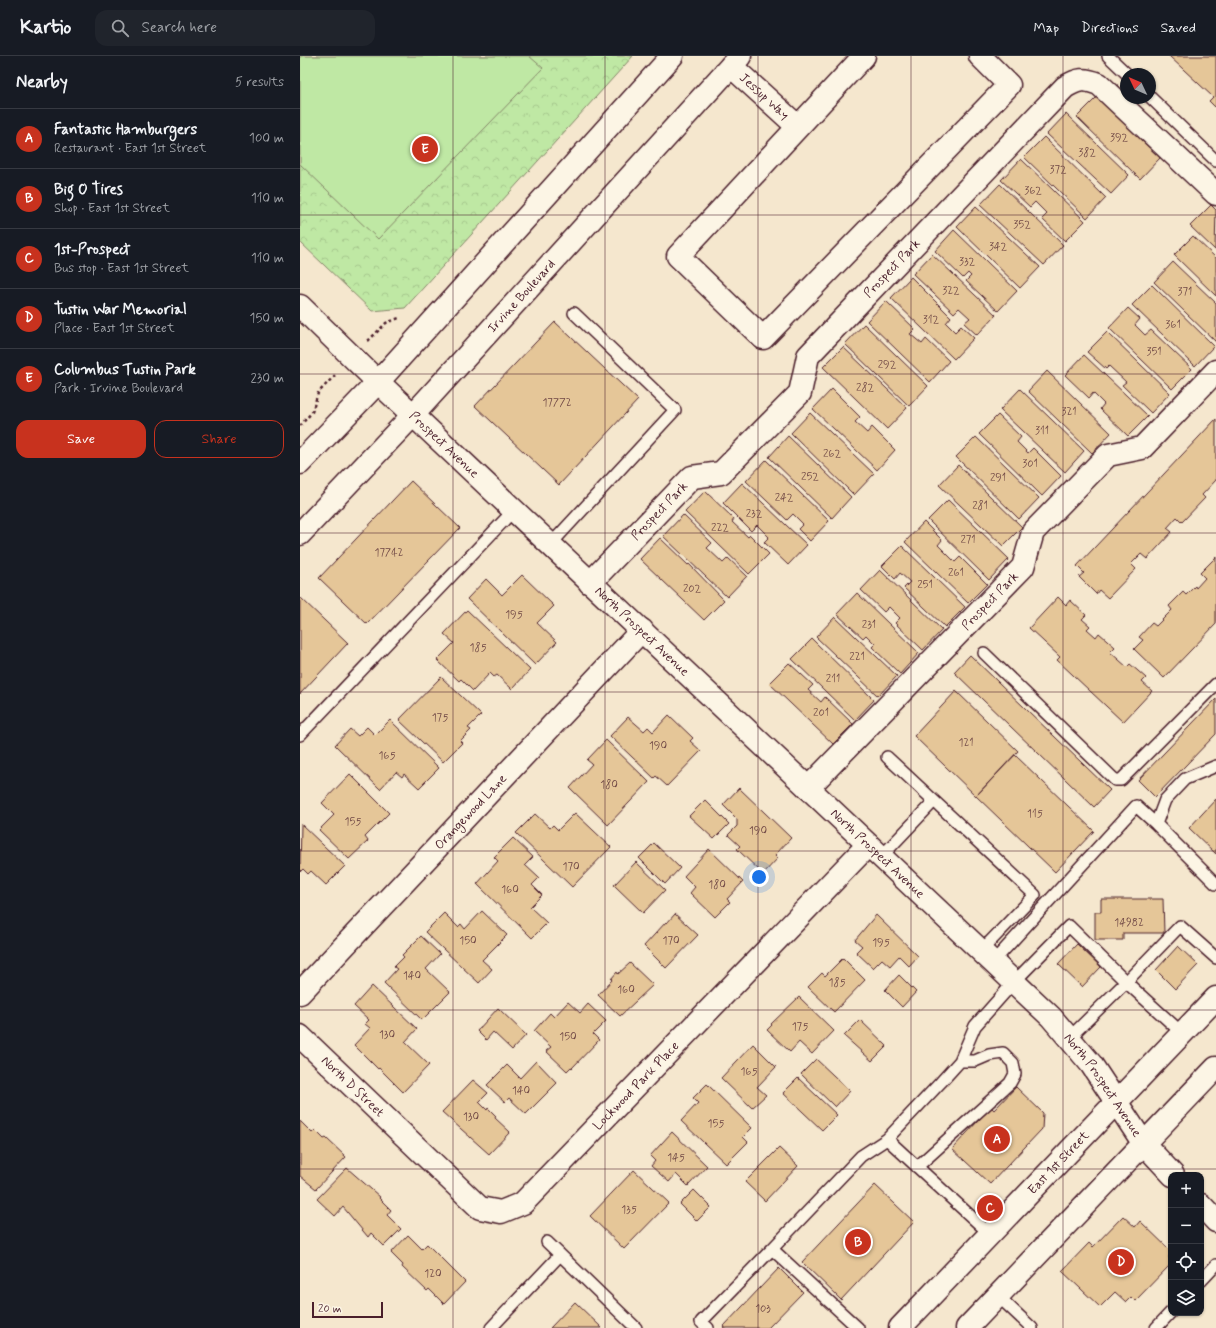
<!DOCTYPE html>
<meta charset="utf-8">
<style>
:root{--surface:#171b24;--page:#20242c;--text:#f1f3f6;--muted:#9ea1a6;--line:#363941;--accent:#c8321e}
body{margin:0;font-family:Mynerve,sans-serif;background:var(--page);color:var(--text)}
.controls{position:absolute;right:12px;bottom:12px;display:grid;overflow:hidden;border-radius:8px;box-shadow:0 1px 3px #0004}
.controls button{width:36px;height:36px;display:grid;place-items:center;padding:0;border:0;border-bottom:1px solid var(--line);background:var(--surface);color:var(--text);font:20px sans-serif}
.compass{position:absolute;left:820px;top:12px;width:36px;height:36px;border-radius:50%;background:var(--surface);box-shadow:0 1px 3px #0004;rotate:314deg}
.scale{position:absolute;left:12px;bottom:10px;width:71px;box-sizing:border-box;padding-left:4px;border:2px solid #4a1f2b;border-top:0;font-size:11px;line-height:14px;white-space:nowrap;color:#4a1f2b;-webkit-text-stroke:3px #fcf5e5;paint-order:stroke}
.you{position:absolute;left:459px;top:821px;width:14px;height:14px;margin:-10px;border:3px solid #fff;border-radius:50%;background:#1a73e8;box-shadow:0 0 0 6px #1a73e833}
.badge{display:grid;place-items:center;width:26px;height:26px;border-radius:50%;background:var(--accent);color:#fff;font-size:13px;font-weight:700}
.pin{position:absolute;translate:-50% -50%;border:2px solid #fff;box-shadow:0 1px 4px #0006}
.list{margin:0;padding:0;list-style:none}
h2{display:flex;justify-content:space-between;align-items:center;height:52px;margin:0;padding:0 16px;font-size:17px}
h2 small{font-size:13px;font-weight:400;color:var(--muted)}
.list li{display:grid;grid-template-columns:26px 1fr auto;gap:12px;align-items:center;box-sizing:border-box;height:60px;padding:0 16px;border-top:1px solid var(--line)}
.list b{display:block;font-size:15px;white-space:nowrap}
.list p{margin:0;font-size:13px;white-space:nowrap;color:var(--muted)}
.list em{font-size:13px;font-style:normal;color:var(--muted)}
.actions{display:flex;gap:8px;padding:12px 16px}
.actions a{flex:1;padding:9px 0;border:1px solid var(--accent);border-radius:12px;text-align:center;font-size:14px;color:var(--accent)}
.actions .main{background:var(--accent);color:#fff}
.icon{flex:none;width:22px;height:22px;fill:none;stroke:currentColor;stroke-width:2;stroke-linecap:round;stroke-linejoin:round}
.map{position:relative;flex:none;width:916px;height:1272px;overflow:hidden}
header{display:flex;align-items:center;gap:24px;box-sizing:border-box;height:56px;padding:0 20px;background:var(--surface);border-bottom:1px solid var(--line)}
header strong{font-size:19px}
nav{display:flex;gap:22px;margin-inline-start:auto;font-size:14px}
.search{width:280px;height:36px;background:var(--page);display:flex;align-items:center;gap:10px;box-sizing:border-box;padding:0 14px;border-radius:12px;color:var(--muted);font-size:15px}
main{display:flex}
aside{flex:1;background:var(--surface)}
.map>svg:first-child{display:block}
</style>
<header>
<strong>Kartio</strong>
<div class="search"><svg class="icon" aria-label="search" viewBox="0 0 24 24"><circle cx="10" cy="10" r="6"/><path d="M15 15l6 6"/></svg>Search here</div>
<nav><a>Map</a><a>Directions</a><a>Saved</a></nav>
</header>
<main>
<aside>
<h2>Nearby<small>5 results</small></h2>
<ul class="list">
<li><span class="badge">A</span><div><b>Fantastic Hamburgers</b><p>Restaurant · East 1st Street</p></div><em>100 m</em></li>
<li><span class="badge">B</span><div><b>Big O Tires</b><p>Shop · East 1st Street</p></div><em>110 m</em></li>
<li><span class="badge">C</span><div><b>1st-Prospect</b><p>Bus stop · East 1st Street</p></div><em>110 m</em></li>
<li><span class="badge">D</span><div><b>Tustin War Memorial</b><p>Place · East 1st Street</p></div><em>150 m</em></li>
<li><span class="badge">E</span><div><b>Columbus Tustin Park</b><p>Park · Irvine Boulevard</p></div><em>230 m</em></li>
</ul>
<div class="actions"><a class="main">Save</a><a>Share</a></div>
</aside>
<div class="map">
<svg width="916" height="1272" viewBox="0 0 916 1272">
<defs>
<pattern id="park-crowns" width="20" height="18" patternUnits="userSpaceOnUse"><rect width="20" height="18" fill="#bfe8a4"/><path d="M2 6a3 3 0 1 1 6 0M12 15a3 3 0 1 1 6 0" fill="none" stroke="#a6c78d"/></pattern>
</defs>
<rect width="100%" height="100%" fill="#f5e7ce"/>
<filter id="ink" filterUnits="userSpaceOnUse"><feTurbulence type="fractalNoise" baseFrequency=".025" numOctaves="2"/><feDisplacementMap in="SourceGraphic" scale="8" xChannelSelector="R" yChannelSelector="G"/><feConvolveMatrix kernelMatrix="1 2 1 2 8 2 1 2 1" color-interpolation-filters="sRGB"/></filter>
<g filter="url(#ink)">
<!-- park -->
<path fill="url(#park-crowns)" stroke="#848468" d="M 0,0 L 333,0 L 105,252 L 72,255 L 0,186 Z"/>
<!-- pitch -->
<path fill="#bfe8a4" stroke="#848468" d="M 0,0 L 229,0 L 243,12 L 78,183 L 0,108 Z"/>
<!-- building -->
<path fill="#e5c698" stroke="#4a1f2b" d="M 869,0 L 916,0 L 916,52 L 909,45 L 913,41 Z
M 797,41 L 860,102 L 840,123 L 777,61 Z
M 766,58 L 829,119 L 811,138 L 747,78 Z
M 744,81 L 806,142 L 787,162 L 724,101 Z
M 721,103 L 785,165 L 765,185 L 742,163 L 747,158 L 735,146 L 730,151 L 701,124 Z
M 700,128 L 763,189 L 744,209 L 680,149 Z
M 911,149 L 916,154 L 915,194 L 890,170 Z
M 676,151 L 740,211 L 720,232 L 657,171 Z
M 654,174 L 717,235 L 698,255 L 666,225 L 671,220 L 668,217 L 663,222 L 635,195 Z
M 893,180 L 916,202 L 916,240 L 874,199 Z
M 632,198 L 696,259 L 677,279 L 664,267 L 670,262 L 659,252 L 654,257 L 613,218 Z
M 873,206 L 916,247 L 916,286 L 854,226 Z
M 611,221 L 651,261 L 646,267 L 655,276 L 661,270 L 674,282 L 654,303 L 591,242 Z
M 852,229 L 914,290 L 895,310 L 832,249 Z
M 586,245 L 615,273 L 610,278 L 622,288 L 626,283 L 649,305 L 630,326 L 567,265 Z
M 828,252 L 840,263 L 835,269 L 845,279 L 851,274 L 892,313 L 872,333 L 809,272 Z
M 255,266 L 338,344 L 259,429 L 175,350 Z
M 564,268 L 628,330 L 609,350 L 545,288 Z
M 807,276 L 870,337 L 851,357 L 822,329 L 826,326 L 809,310 L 806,313 L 787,296 Z
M 543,291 L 607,352 L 587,373 L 523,311 Z
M 784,299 L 848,360 L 828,380 L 800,353 L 804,348 L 793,337 L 789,342 L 765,319 Z
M 747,315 L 811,377 L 792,397 L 728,335 Z
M 532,333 L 560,361 L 555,366 L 567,377 L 572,371 L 595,394 L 577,414 L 513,353 Z
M 720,333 L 784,395 L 765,416 L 700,354 Z
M 510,357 L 574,418 L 554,439 L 491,377 Z
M 698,359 L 721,381 L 717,386 L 728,397 L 733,392 L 761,420 L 742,440 L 679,378 Z
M 916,363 L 916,424 L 902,439 L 905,442 L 882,466 L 877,461 L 867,472 L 872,476 L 847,503 L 841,498 L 831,508 L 836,513 L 808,542 L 799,534 L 796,538 L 779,521 L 784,517 L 777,510 Z
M 488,380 L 551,441 L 532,462 L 469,401 Z
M 676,381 L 739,442 L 719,463 L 656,401 Z
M 466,404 L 529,465 L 510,485 L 498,473 L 503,468 L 493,458 L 487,464 L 446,425 Z
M 658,409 L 722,471 L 703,490 L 639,429 Z
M 111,425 L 160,472 L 67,568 L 19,522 Z
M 442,427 L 507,489 L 488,509 L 464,486 L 469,481 L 457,469 L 451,475 L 423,447 Z
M 405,435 L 434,463 L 432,466 L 448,481 L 450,479 L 469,498 L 449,518 L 385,456 Z
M 648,444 L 709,503 L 689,524 L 628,464 Z
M 383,459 L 412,487 L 407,492 L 423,507 L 428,502 L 447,520 L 427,541 L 363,480 Z
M 624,466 L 642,484 L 638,489 L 655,506 L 660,501 L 687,528 L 668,547 L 605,486 Z
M 360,482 L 388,509 L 389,508 L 424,544 L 404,564 L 340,503 Z
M 602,490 L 665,551 L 645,571 L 604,532 L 610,526 L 600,517 L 595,523 L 582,510 Z
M 916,501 L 916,568 L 864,622 L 834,593 L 843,584 L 839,581 L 852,567 L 856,570 L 872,554 L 869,550 L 883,536 L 886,539 L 895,530 L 896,532 L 905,522 L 900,517 Z
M 580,514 L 642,574 L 623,594 L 595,567 L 600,562 L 589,551 L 584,556 L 561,534 Z
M 222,519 L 254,550 L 237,567 L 257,586 L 235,609 L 167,543 L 186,523 L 202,539 Z
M 557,537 L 619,597 L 600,618 L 572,591 L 575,588 L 566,579 L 563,582 L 537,558 Z
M 758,541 L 766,549 L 770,544 L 786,559 L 782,563 L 790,570 L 787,573 L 796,581 L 799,577 L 815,591 L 810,596 L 827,611 L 830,608 L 846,622 L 842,626 L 852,635 L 823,666 L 757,604 L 760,601 L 729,572 Z
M 1,542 L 48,587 L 0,638 L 0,543 Z
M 167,554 L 230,614 L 212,633 L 197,619 L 194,621 L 190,617 L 173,635 L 161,623 L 159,625 L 137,604 L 154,587 L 144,578 Z
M 535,561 L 597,620 L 578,640 L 516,581 Z
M 512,583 L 574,644 L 555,664 L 492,603 Z
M 670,599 L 810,734 L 794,751 L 654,616 Z
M 489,607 L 513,629 L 508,634 L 521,646 L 525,641 L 553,668 L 533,688 L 469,627 Z
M 141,621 L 181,659 L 168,672 L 171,674 L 160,685 L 162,687 L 143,706 L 99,664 Z
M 656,635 L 718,695 L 676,740 L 614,680 Z
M 916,643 L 916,678 L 855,741 L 838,724 Z
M 369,659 L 393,682 L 390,685 L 401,695 L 367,730 L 356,720 L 354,722 L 310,680 L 328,661 L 344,675 L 348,671 L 353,676 Z
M 90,664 L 139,712 L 119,732 L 104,718 L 102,721 L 96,716 L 80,733 L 35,689 L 50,673 L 58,680 L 67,671 L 75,679 Z
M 306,684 L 349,726 L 308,769 L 270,732 L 292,708 L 287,704 Z
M 715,699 L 794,775 L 755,816 L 676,740 Z
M 50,718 L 89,757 L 65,781 L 68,785 L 49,803 L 19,774 L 34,759 L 22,747 Z
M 439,732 L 491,782 L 475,799 L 478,802 L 463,818 L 437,793 L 440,790 L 428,779 L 437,770 L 437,763 L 423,749 Z
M 916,743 L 916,798 L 889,772 Z
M 405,744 L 429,768 L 414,783 L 389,760 Z
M 275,757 L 311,791 L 272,831 L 216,777 L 235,758 L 250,772 L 253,769 L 258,774 Z
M 1,768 L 45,810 L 26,829 L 11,815 L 8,818 L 3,813 L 0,816 Z
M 213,782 L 233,801 L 225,809 L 239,822 L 232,829 L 242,839 L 230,851 L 247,867 L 232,882 L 177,828 L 198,805 L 194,801 Z
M 354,787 L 380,812 L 365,828 L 339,802 Z
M 409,793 L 443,826 L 427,843 L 430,846 L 415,861 L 390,837 L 395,831 L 384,820 Z
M 336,806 L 365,834 L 343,857 L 314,829 Z
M 801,843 L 863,843 L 864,877 L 823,877 L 823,884 L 795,884 L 795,856 L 801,856 Z
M 182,855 L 207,879 L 182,904 L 192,913 L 179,927 L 125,876 L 144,857 L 158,871 L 161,868 L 165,873 Z
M 375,858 L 398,879 L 366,912 L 344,890 L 366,866 L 367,867 Z
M 576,859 L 618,900 L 609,910 L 599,900 L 590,910 L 582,903 L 573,912 L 556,896 L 562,890 L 555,884 Z
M 121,880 L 140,898 L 126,913 L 150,936 L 122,964 L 84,927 L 97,913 L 94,911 L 104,901 L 102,899 Z
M 777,888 L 801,911 L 782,931 L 758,908 Z
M 878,890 L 898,909 L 875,933 L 856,914 Z
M 543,902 L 565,924 L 534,956 L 508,931 L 522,917 L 525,920 Z
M 330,907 L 353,929 L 320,960 L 298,939 L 312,924 L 311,923 L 317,916 L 318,918 Z
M 599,919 L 616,936 L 602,951 L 585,934 Z
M 72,930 L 117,973 L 105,986 L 129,1009 L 103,1036 L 79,1012 L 78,1013 L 54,989 L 70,972 L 65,968 L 69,964 L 54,950 Z
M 499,941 L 534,975 L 512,998 L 499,986 L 490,996 L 467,974 L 472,969 L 471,968 Z
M 268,946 L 280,957 L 288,948 L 306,965 L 293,978 L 299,984 L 272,1012 L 271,1011 L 267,1015 L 246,995 L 251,991 L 234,975 L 250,957 L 254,961 Z
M 198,952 L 226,979 L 212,994 L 193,976 L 186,984 L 177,975 Z
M 560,964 L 587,990 L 572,1005 L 544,980 Z
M 453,988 L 476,1011 L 457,1031 L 466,1039 L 452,1052 L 421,1022 Z
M 516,1003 L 550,1035 L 535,1051 L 501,1018 Z
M 236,1005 L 257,1027 L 226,1058 L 209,1042 L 205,1046 L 187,1029 L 207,1009 L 220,1022 Z
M 498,1022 L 537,1059 L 522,1074 L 483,1037 Z
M 173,1024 L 188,1037 L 179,1046 L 187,1054 L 188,1052 L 196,1060 L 195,1062 L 210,1076 L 189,1098 L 142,1056 Z
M 407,1028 L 452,1072 L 443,1081 L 448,1086 L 426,1108 L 381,1065 L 398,1047 L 393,1042 Z
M 716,1031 L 743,1057 L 742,1073 L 690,1128 L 652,1093 L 691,1051 L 694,1054 Z
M 0,1065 L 12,1077 L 15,1074 L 24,1083 L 26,1082 L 46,1101 L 16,1133 L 0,1120 Z
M 372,1076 L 407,1110 L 388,1130 L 376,1118 L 369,1126 L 351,1110 L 355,1105 L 350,1100 Z
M 479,1092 L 498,1110 L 465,1145 L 445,1126 Z
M 47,1112 L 80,1141 L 79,1142 L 91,1154 L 87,1159 L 101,1173 L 84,1190 L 71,1177 L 68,1181 L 43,1151 L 35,1160 L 17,1143 Z
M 334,1114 L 369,1147 L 324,1193 L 290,1160 Z
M 575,1129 L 614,1166 L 541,1244 L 502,1206 Z
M 394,1134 L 411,1151 L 397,1165 L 380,1148 Z
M 823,1160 L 835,1171 L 840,1165 L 871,1195 L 869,1201 L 871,1208 L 835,1245 L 831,1241 L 826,1246 L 815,1236 L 800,1251 L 762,1215 L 789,1187 L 793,1191 Z
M 108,1179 L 122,1193 L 127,1188 L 165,1226 L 144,1248 L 129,1233 L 127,1235 L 102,1211 L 103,1209 L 91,1197 Z
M 479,1212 L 503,1236 L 468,1272 L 424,1272 L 423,1271 Z
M 275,1246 L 302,1272 L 250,1272 Z"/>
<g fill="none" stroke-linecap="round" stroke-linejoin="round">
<!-- service casing -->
<g stroke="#4a1f2b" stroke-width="14">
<path id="service" d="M 808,0 L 827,18
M 850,41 L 916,105
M 250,489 L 375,354 L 274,257
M 684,597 L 815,724 L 821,724 L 916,628
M 0,679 L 214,454
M 587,701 L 735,839 L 681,895
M 916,710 L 885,723 L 865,744 L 856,768 L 916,828
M 581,801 L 634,745
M 693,906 L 836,750 L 856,768
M 882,977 L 826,926 L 880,870 L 916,902
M 587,1083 L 690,1178
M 617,1111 L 710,1027 L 715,1018 L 713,1007 L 703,997 L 689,999 L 675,1005 L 660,1005
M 247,1186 L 336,1272
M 901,1225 L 916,1209
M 698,1240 L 732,1272
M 191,1272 L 260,1199
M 408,1272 L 401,1266 L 472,1193
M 558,1272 L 472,1193 L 561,1100 L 587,1083 L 641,1026 L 660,1005 L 675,970 L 714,926 L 769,870 L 826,926 L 769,982
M 856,1272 L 871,1256"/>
</g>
<!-- minor casing -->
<g stroke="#4a1f2b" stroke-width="25">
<g id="minor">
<path d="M 564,0 L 378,200 L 463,282 L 709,29 L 680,0"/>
<path id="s1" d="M 431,10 L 497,70"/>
<path id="s2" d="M 290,527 L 392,421 L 421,417 L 500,337 L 508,300 L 765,31 C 778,23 784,22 799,28 L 916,138"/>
<path id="s3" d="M 508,732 L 723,511 L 733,476 L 808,399 L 842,392 L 916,315"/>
<path id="s4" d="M 0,937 L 342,574"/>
<path id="s5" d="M 0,980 L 180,1152 L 201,1156 L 223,1147 L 568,789"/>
</g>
</g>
<!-- tertiary casing -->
<g stroke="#4a1f2b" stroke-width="25">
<path id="tertiary" d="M 844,1088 L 873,1119
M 901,1149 L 916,1165"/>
</g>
<!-- secondary casing -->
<g stroke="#4a1f2b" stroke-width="25">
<g id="secondary">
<path id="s6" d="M 0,250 L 78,326 L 751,961 L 791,1008 L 844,1088"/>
<path id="s7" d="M 600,1272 L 916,942"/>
<path d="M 667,1272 L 916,1012"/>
</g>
</g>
<!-- primary casing -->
<g stroke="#4a1f2b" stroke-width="25">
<g id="primary">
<path d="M 0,407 L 78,326 L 372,0"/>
<path id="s8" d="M 0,478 L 113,359 L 440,0"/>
</g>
</g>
<!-- path -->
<path stroke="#4a1f2b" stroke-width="2.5" stroke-dasharray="3 3" stroke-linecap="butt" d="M 68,285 L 86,267 L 99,262
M 0,370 L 12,356 L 18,337 L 37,317"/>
<!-- service -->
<use href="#service" stroke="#fcf5e5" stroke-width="11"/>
<!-- minor -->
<use href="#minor" stroke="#fcf5e5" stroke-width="22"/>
<!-- tertiary -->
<use href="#tertiary" stroke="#fcf5e5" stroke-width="22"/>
<!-- secondary -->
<use href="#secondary" stroke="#fcf5e5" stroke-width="22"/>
<!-- primary -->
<use href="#primary" stroke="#fcf5e5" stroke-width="22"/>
</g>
</g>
<!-- grid -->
<path fill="none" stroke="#4a1f2b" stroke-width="1" stroke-opacity="0.55" d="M 153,0 L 153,1272M 305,0 L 305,1272M 458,0 L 458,1272M 611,0 L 611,1272M 763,0 L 763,1272M 0,159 L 916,159M 0,318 L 916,318M 0,477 L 916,477M 0,636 L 916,636M 0,795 L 916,795M 0,954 L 916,954M 0,1113 L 916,1113"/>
<g text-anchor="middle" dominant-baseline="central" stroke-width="4" stroke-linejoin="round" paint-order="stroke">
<!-- number labels -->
<g font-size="11" fill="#714946">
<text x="819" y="82">392</text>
<text x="787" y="97">382</text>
<text x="758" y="114">372</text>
<text x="733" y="135">362</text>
<text x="722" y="169">352</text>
<text x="698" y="191">342</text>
<text x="667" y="206">332</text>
<text x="651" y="235">322</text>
<text x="885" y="236">371</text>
<text x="631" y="264">312</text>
<text x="873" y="269">361</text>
<text x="854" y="296">351</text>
<text x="587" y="309">292</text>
<text x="565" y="332">282</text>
<text x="257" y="347">17772</text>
<text x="769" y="356">321</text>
<text x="742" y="375">311</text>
<text x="532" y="398">262</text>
<text x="730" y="408">301</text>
<text x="510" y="421">252</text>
<text x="698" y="422">291</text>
<text x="484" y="442">242</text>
<text x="680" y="450">281</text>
<text x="454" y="458">232</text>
<text x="420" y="472">222</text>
<text x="668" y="484">271</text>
<text x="89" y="497">17742</text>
<text x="656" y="517">261</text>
<text x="625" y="529">251</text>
<text x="392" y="533">202</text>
<text x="214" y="559">195</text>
<text x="569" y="569">231</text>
<text x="178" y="592">185</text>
<text x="557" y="601">221</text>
<text x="533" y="623">211</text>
<text x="521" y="657">201</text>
<text x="140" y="662">175</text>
<text x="666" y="687">121</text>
<text x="358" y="690">190</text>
<text x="87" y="700">165</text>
<text x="309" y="729">180</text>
<text x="735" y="758">115</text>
<text x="53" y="766">155</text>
<text x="458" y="775">190</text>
<text x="271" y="811">170</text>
<text x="417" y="829">180</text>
<text x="210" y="834">160</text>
<text x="829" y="867">14982</text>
<text x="168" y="885">150</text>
<text x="371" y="885">170</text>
<text x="581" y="887">195</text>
<text x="112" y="920">140</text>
<text x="537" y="927">185</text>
<text x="326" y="934">160</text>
<text x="500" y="971">175</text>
<text x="87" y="979">130</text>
<text x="268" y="981">150</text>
<text x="449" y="1016">165</text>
<text x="221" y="1035">140</text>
<text x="171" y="1061">130</text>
<text x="416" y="1068">155</text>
<text x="376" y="1102">145</text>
<text x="329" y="1154">135</text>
<text x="133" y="1218">120</text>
<text x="463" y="1253">103</text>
</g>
<!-- street labels -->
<g font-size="13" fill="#4a1f2b" stroke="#fcf5e5">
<text stroke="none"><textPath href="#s1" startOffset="45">Jessup Way</textPath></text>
<text stroke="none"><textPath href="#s2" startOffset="448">Prospect Park</textPath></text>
<text stroke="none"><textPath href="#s8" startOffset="325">Irvine Boulevard</textPath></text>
<text stroke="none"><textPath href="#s6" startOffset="200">Prospect Avenue</textPath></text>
<text stroke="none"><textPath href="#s2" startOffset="100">Prospect Park</textPath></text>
<text stroke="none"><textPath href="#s3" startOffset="261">Prospect Park</textPath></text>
<text stroke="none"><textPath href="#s6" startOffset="472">North Prospect Avenue</textPath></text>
<text stroke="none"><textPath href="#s4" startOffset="249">Orangewood Lane</textPath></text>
<text stroke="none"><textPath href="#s6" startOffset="796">North Prospect Avenue</textPath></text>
<text stroke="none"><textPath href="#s5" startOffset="457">Lockwood Park Place</textPath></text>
<text stroke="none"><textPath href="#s6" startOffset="1120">North Prospect Avenue</textPath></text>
<text stroke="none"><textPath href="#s5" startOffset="73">North D Street</textPath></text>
<text stroke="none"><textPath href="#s7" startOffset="229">East 1st Street</textPath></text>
</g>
</g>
</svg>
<div class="controls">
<button>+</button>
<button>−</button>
<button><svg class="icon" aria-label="locate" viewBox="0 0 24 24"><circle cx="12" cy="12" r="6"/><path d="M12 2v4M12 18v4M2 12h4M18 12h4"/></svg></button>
<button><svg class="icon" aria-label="layers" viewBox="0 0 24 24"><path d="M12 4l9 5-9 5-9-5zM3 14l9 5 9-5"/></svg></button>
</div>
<svg class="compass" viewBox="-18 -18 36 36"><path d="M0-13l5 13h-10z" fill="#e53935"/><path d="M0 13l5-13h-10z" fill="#9ea1a6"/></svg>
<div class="scale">20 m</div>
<div class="you"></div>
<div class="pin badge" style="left:697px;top:1083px">A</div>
<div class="pin badge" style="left:558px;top:1186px">B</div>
<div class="pin badge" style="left:690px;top:1152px">C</div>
<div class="pin badge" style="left:821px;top:1206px">D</div>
<div class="pin badge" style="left:125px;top:93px">E</div>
</div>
</main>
